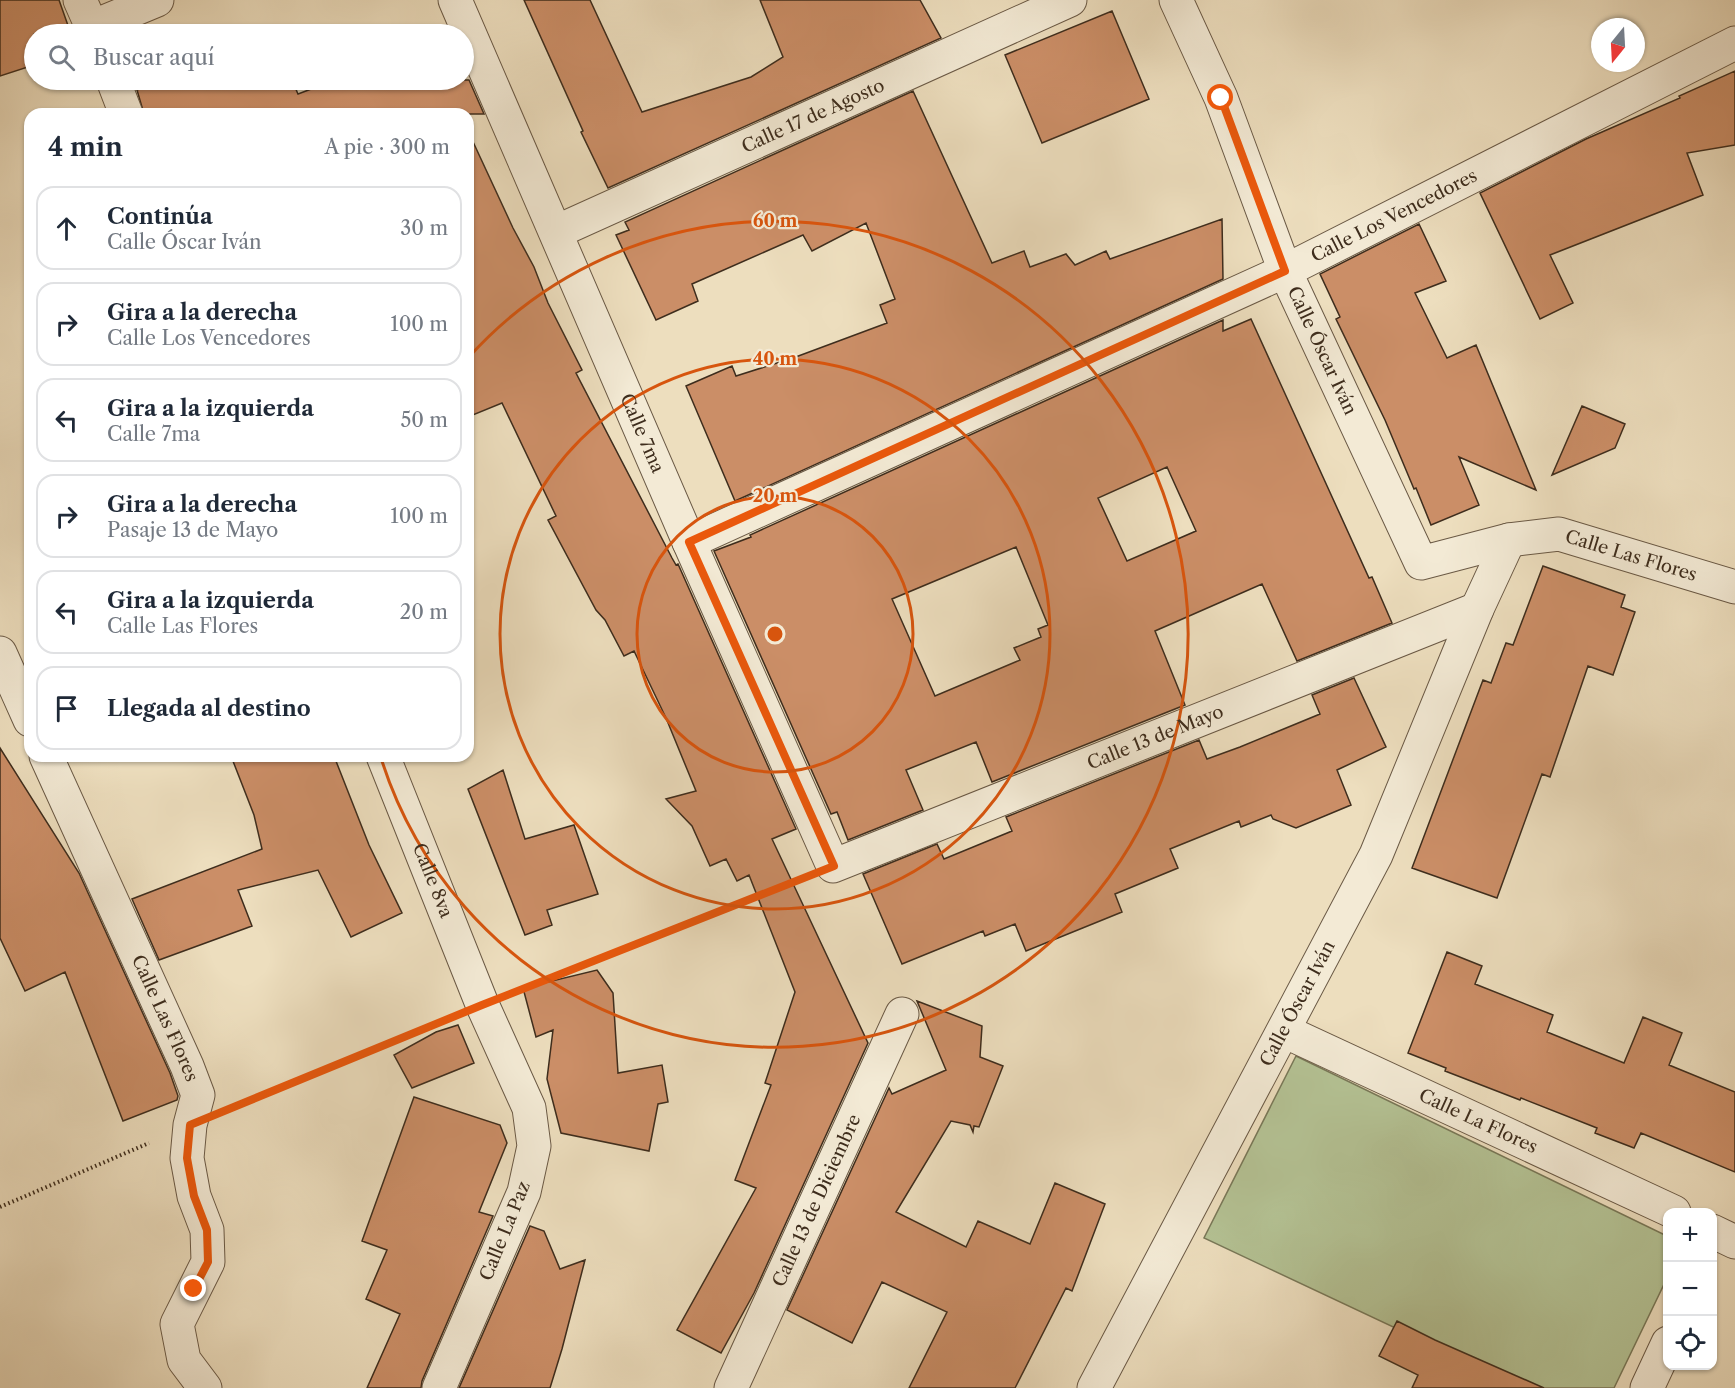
<!DOCTYPE html>
<html lang="es">
<meta charset="utf-8">
<style>
:root{--surface:#fff;--page:#f6f6f7;--text:#1f2937;--muted:#747a83;--line:#e0e1e3}
body{margin:0;font-family:"Libre Caslon Text",serif;background:var(--page);color:var(--text)}
.controls{position:absolute;right:18px;bottom:18px;display:grid;overflow:hidden;border-radius:12px;box-shadow:0 2px 4px #0004}
.controls button{width:54px;height:54px;display:grid;place-items:center;padding:0;border:0;border-bottom:2px solid var(--line);background:var(--surface);color:var(--text);font:30px sans-serif}
.compass{position:absolute;left:1591px;top:18px;width:54px;height:54px;border-radius:50%;background:var(--surface);box-shadow:0 2px 4px #0004;rotate:198deg}
.stop{position:absolute;width:18px;height:18px;margin:-14px;border:4px solid #ea580c;border-radius:50%;background:#fff}
.stop.end{background:#ea580c;border-color:#fff;box-shadow:0 2px 6px #0008}
.list{margin:0;padding:0;list-style:none}
h2{display:flex;justify-content:space-between;align-items:center;height:78px;margin:0;padding:0 24px;font-size:26px}
h2 small{font-size:20px;font-weight:400;color:var(--muted)}
.list li{display:grid;grid-template-columns:39px 1fr auto;gap:18px;align-items:center;box-sizing:border-box;height:84px;margin:0 12px 12px;padding:0 12px;border:2px solid var(--line);border-radius:18px}
.list b{display:block;font-size:22px;white-space:nowrap}
.list p{margin:0;font-size:20px;white-space:nowrap;color:var(--muted)}
.list em{font-size:20px;font-style:normal;color:var(--muted)}
.icon{flex:none;width:33px;height:33px;fill:none;stroke:currentColor;stroke-width:2;stroke-linecap:round;stroke-linejoin:round}
.map{position:relative;flex:none;width:1735px;height:1388px;overflow:hidden}
.search{position:absolute;background:var(--surface);box-shadow:0 2px 4px #0004;left:24px;top:24px;width:450px;height:66px;display:flex;align-items:center;gap:15px;box-sizing:border-box;padding:0 21px;border-radius:33px;color:var(--muted);font-size:22px}
.panel{position:absolute;background:var(--surface);box-shadow:0 2px 4px #0004;left:24px;top:108px;width:450px;height:654px;border-radius:18px}
.map>svg:first-child{display:block}
</style>
<div class="map">
<svg width="1735" height="1388" viewBox="0 0 1735 1388">
<rect width="100%" height="100%" fill="#eddebe"/>
<filter id="stains"><feTurbulence type="fractalNoise" baseFrequency=".00333" numOctaves="4"/><feColorMatrix values="0 0 0 0 .2 0 0 0 0 .09 0 0 0 0 .02 0 0 0 .5 -.17"/></filter>
<radialGradient id="worn" r=".72"><stop offset=".6" stop-color="#630" stop-opacity="0"/><stop offset="1" stop-color="#630" stop-opacity=".3"/></radialGradient>
<!-- green -->
<path fill="#b4c294" stroke="#797858" stroke-width="1.5" d="M 1296,1056 L 1667,1236 L 1667,1278 L 1614,1388 L 1523,1388 L 1204,1238 Z"/>
<!-- building -->
<path fill="#cb8e67" stroke="#3e2d1d" stroke-width="1.5" fill-rule="evenodd" d="M 0,0 L 59,0 L 71,34 L 34,34 L 34,65 L 0,76 Z
M 524,0 L 590,0 L 642,112 L 751,77 L 783,57 L 760,0 L 920,0 L 941,38 L 608,188 L 581,132 L 583,131 Z
M 1112,11 L 1149,99 L 1042,143 L 1005,55 Z
M 1735,71 L 1735,145 L 1687,153 L 1703,195 L 1550,255 L 1573,303 L 1540,319 L 1480,193 L 1586,139 L 1680,98 L 1679,96 Z
M 161,80 L 292,80 L 298,94 L 335,80 L 469,80 L 484,114 L 144,114 L 137,90 Z
M 913,91 L 992,263 L 1024,251 L 1030,267 L 1066,254 L 1075,265 L 1106,251 L 1110,259 L 1222,219 L 1223,279 L 735,501 L 686,386 L 732,366 L 736,376 L 793,358 L 887,323 L 880,305 L 895,299 L 866,223 L 812,251 L 803,235 L 692,284 L 698,301 L 656,320 L 616,235 L 629,230 L 625,222 Z
M 468,131 L 513,228 L 534,267 L 548,303 L 582,370 L 576,373 L 672,558 L 676,565 L 678,564 L 796,829 L 772,839 L 868,1043 L 754,1293 L 721,1353 L 677,1330 L 756,1188 L 735,1180 L 771,1085 L 765,1083 L 795,992 L 749,875 L 737,881 L 726,859 L 710,866 L 692,826 L 666,799 L 696,791 L 666,718 L 634,651 L 624,656 L 605,620 L 596,610 L 548,520 L 556,516 L 502,403 L 468,417 Z
M 1419,224 L 1446,281 L 1415,293 L 1447,358 L 1476,345 L 1536,490 L 1459,457 L 1479,505 L 1431,525 L 1416,488 L 1414,489 L 1385,420 L 1336,319 L 1340,317 L 1320,274 Z
M 1251,319 L 1369,578 L 1372,577 L 1392,623 L 1297,661 L 1262,584 L 1155,631 L 1185,705 L 992,782 L 976,742 L 906,770 L 923,810 L 848,840 L 837,812 L 831,814 L 714,551 L 751,537 L 750,535 L 1223,320 L 1223,331 ZM 1167,467 L 1196,531 L 1127,561 L 1098,498 ZM 1016,547 L 1048,625 L 1038,629 L 1041,637 L 1014,648 L 1020,660 L 935,696 L 892,599 Z
M 1582,406 L 1625,424 L 1615,448 L 1552,475 Z
M 1543,566 L 1625,595 L 1621,607 L 1635,612 L 1613,675 L 1588,666 L 1550,777 L 1542,774 L 1497,898 L 1412,868 L 1483,680 L 1491,683 L 1506,643 L 1513,645 Z
M 1354,678 L 1386,747 L 1337,770 L 1351,805 L 1296,828 L 1273,819 L 1271,815 L 1241,827 L 1239,821 L 1170,849 L 1178,868 L 1115,894 L 1122,912 L 1026,951 L 1015,924 L 985,936 L 983,931 L 902,964 L 863,874 L 937,844 L 944,859 L 1012,831 L 1006,817 L 1199,740 L 1207,759 L 1240,747 L 1320,714 L 1312,695 Z
M 0,748 L 79,873 L 170,1073 L 178,1096 L 177,1100 L 123,1121 L 65,972 L 25,991 L 0,938 Z
M 231,756 L 334,756 L 369,845 L 402,913 L 351,937 L 318,870 L 238,890 L 252,926 L 159,960 L 132,899 L 262,849 L 254,815 Z
M 503,770 L 525,839 L 574,825 L 598,894 L 547,910 L 552,925 L 525,935 L 468,789 Z
M 1447,952 L 1482,966 L 1475,984 L 1553,1015 L 1547,1032 L 1624,1063 L 1643,1017 L 1682,1033 L 1669,1065 L 1735,1092 L 1735,1172 L 1641,1133 L 1634,1148 L 1595,1133 L 1597,1128 L 1521,1098 L 1520,1100 L 1445,1071 L 1446,1068 L 1408,1053 Z
M 597,970 L 613,993 L 618,1073 L 662,1065 L 668,1102 L 658,1104 L 649,1151 L 561,1133 L 547,1079 L 553,1030 L 536,1037 L 523,988 Z
M 917,1001 L 982,1026 L 980,1057 L 1003,1066 L 979,1127 L 974,1126 L 973,1132 L 970,1125 L 951,1121 L 896,1212 L 966,1247 L 978,1221 L 1030,1244 L 1055,1183 L 1105,1204 L 1072,1291 L 1066,1288 L 1015,1388 L 909,1388 L 947,1312 L 882,1282 L 852,1343 L 787,1310 L 889,1088 L 892,1094 L 946,1070 Z
M 458,1025 L 474,1063 L 412,1088 L 394,1055 L 436,1032 Z
M 414,1097 L 500,1125 L 507,1143 L 479,1212 L 493,1216 L 422,1381 L 421,1388 L 367,1388 L 400,1314 L 366,1299 L 387,1250 L 362,1241 Z
M 530,1226 L 544,1231 L 560,1269 L 585,1260 L 562,1349 L 550,1388 L 459,1388 Z
M 1397,1321 L 1435,1340 L 1544,1388 L 1412,1388 L 1418,1375 L 1379,1356 Z"/>
<g fill="none" stroke-linecap="round" stroke-linejoin="round">
<!-- minor casing -->
<g stroke="#6a5945" stroke-width="35">
<g id="minor">
<path d="M 80,0 L 95,34"/>
<path id="s1" d="M 455,0 L 689,542 L 833,866 L 1477,609"/>
<path id="s2" d="M 1176,0 L 1221,98 L 1285,271 L 1421,563 L 1509,540 L 1559,534 L 1735,587"/>
<path d="M 92,27 L 157,0"/>
<path d="M 113,80 L 126,114"/>
<path id="s3" d="M 556,232 L 1070,0"/>
<path id="s4" d="M 689,542 L 1285,271 L 1735,43"/>
<path d="M 0,653 L 30,720"/>
<path id="s5" d="M 46,756 L 187,1066 L 198,1095 L 190,1125 L 187,1158 L 194,1196 L 207,1230 L 208,1262 L 177,1324 L 184,1360 L 205,1388"/>
<path id="s6" d="M 383,756 L 482,1004 L 529,1108 L 534,1146 L 524,1192 L 439,1388"/>
<path id="s7" d="M 1284,1031 L 1674,1212"/>
<path d="M 1712,1231 L 1735,1242"/>
<path id="s8" d="M 731,1388 L 902,1014"/>
<path id="s9" d="M 1094,1388 L 1376,855 L 1477,609 L 1509,540"/>
<path d="M 1647,1388 L 1668,1343"/>
</g>
</g>
<!-- path -->
<path stroke="#3e2d1d" stroke-width="4" stroke-dasharray="1.5 3" stroke-linecap="butt" d="M 519,990 L 797,880
M 239,1105 L 445,1020
M 0,1207 L 149,1143"/>
<!-- minor -->
<use href="#minor" stroke="#f3ead5" stroke-width="33"/>
</g>
<g fill="none" stroke-linecap="round" stroke-linejoin="round">
<!-- route -->
<path stroke="#ea580c" stroke-width="8" d="M 194,1289 L 208,1262 L 207,1230 L 194,1196 L 187,1158 L 190,1125 L 482,1005 L 834,866 L 689,542 L 1285,271 L 1221,98"/>
</g>
<!-- distance rings -->
<g fill="none" stroke="#d7550e" stroke-width="3">
<circle cx="775" cy="634" r="138"/>
<circle cx="775" cy="634" r="275"/>
<path d="M468 358A413 413 0 1 1 381 758"/>
</g>
<g text-anchor="middle" dominant-baseline="central" stroke-width="4.5" stroke-linejoin="round" paint-order="stroke">
<!-- street labels -->
<g font-size="18" fill="#3e2d1d" stroke="#f3ead5">
<text stroke="none"><textPath href="#s3" startOffset="282">Calle 17 de Agosto</textPath></text>
<text stroke="none"><textPath href="#s4" startOffset="777">Calle Los Vencedores</textPath></text>
<text stroke="none"><textPath href="#s2" startOffset="380">Calle Óscar Iván</textPath></text>
<text stroke="none"><textPath href="#s1" startOffset="472">Calle 7ma</textPath></text>
<text stroke="none"><textPath href="#s2" startOffset="831">Calle Las Flores</textPath></text>
<text stroke="none"><textPath href="#s1" startOffset="1292">Calle 13 de Mayo</textPath></text>
<text stroke="none"><textPath href="#s6" startOffset="134">Calle 8va</textPath></text>
<text stroke="none"><textPath href="#s9" startOffset="435">Calle Óscar Iván</textPath></text>
<text stroke="none"><textPath href="#s5" startOffset="288">Calle Las Flores</textPath></text>
<text stroke="none"><textPath href="#s7" startOffset="214">Calle La Flores</textPath></text>
<text stroke="none"><textPath href="#s8" startOffset="206">Calle 13 de Diciembre</textPath></text>
<text transform="translate(505 1231) rotate(-68)">Calle La Paz</text>
</g>
</g>
<circle cx="775" cy="634" r="9" fill="#d7550e" stroke="#f3ead5" stroke-width="3"/>
<g font-size="18" text-anchor="middle" font-weight="bold" fill="#d7550e" stroke="#f3ead5" stroke-width="4.5" stroke-linejoin="round" paint-order="stroke">
<text x="775" y="227">60 m</text>
<text x="775" y="365">40 m</text>
<text x="775" y="502">20 m</text>
</g>
<rect width="100%" height="100%" filter="url(#stains)"/>
<rect width="100%" height="100%" fill="url(#worn)"/>
</svg>
<div class="controls">
<button>+</button>
<button>−</button>
<button><svg class="icon" aria-label="locate" viewBox="0 0 24 24"><circle cx="12" cy="12" r="6"/><path d="M12 2v4M12 18v4M2 12h4M18 12h4"/></svg></button>
</div>
<svg class="compass" viewBox="-18 -18 36 36"><path d="M0-13l5 13h-10z" fill="#e53935"/><path d="M0 13l5-13h-10z" fill="#747a83"/></svg>
<div class="stop" style="left:1221px;top:98px"></div>
<div class="stop end" style="left:194px;top:1289px"></div>
<div class="search"><svg class="icon" aria-label="search" viewBox="0 0 24 24"><circle cx="10" cy="10" r="6"/><path d="M15 15l6 6"/></svg>Buscar aquí</div>
<section class="panel">
<h2>4 min<small>A pie · 300 m</small></h2>
<ul class="list">
<li><svg class="icon" aria-label="ahead" viewBox="0 0 24 24"><path d="M12 20V5M6 11l6-6 6 6"/></svg><div><b>Continúa</b><p>Calle Óscar Iván</p></div><em>30 m</em></li>
<li><svg class="icon" aria-label="right" viewBox="0 0 24 24"><path d="M7 20v-9h11M14 6l5 5-5 5"/></svg><div><b>Gira a la derecha</b><p>Calle Los Vencedores</p></div><em>100 m</em></li>
<li><svg class="icon" aria-label="left" viewBox="0 0 24 24"><path d="M17 20v-9H6M10 6l-5 5 5 5"/></svg><div><b>Gira a la izquierda</b><p>Calle 7ma</p></div><em>50 m</em></li>
<li><svg class="icon" aria-label="right" viewBox="0 0 24 24"><path d="M7 20v-9h11M14 6l5 5-5 5"/></svg><div><b>Gira a la derecha</b><p>Pasaje 13 de Mayo</p></div><em>100 m</em></li>
<li><svg class="icon" aria-label="left" viewBox="0 0 24 24"><path d="M17 20v-9H6M10 6l-5 5 5 5"/></svg><div><b>Gira a la izquierda</b><p>Calle Las Flores</p></div><em>20 m</em></li>
<li><svg class="icon" aria-label="arrive" viewBox="0 0 24 24"><path d="M6 21V4h12l-3 4 3 4H6"/></svg><div><b>Llegada al destino</b></div></li>
</ul>
</section>
</div>
